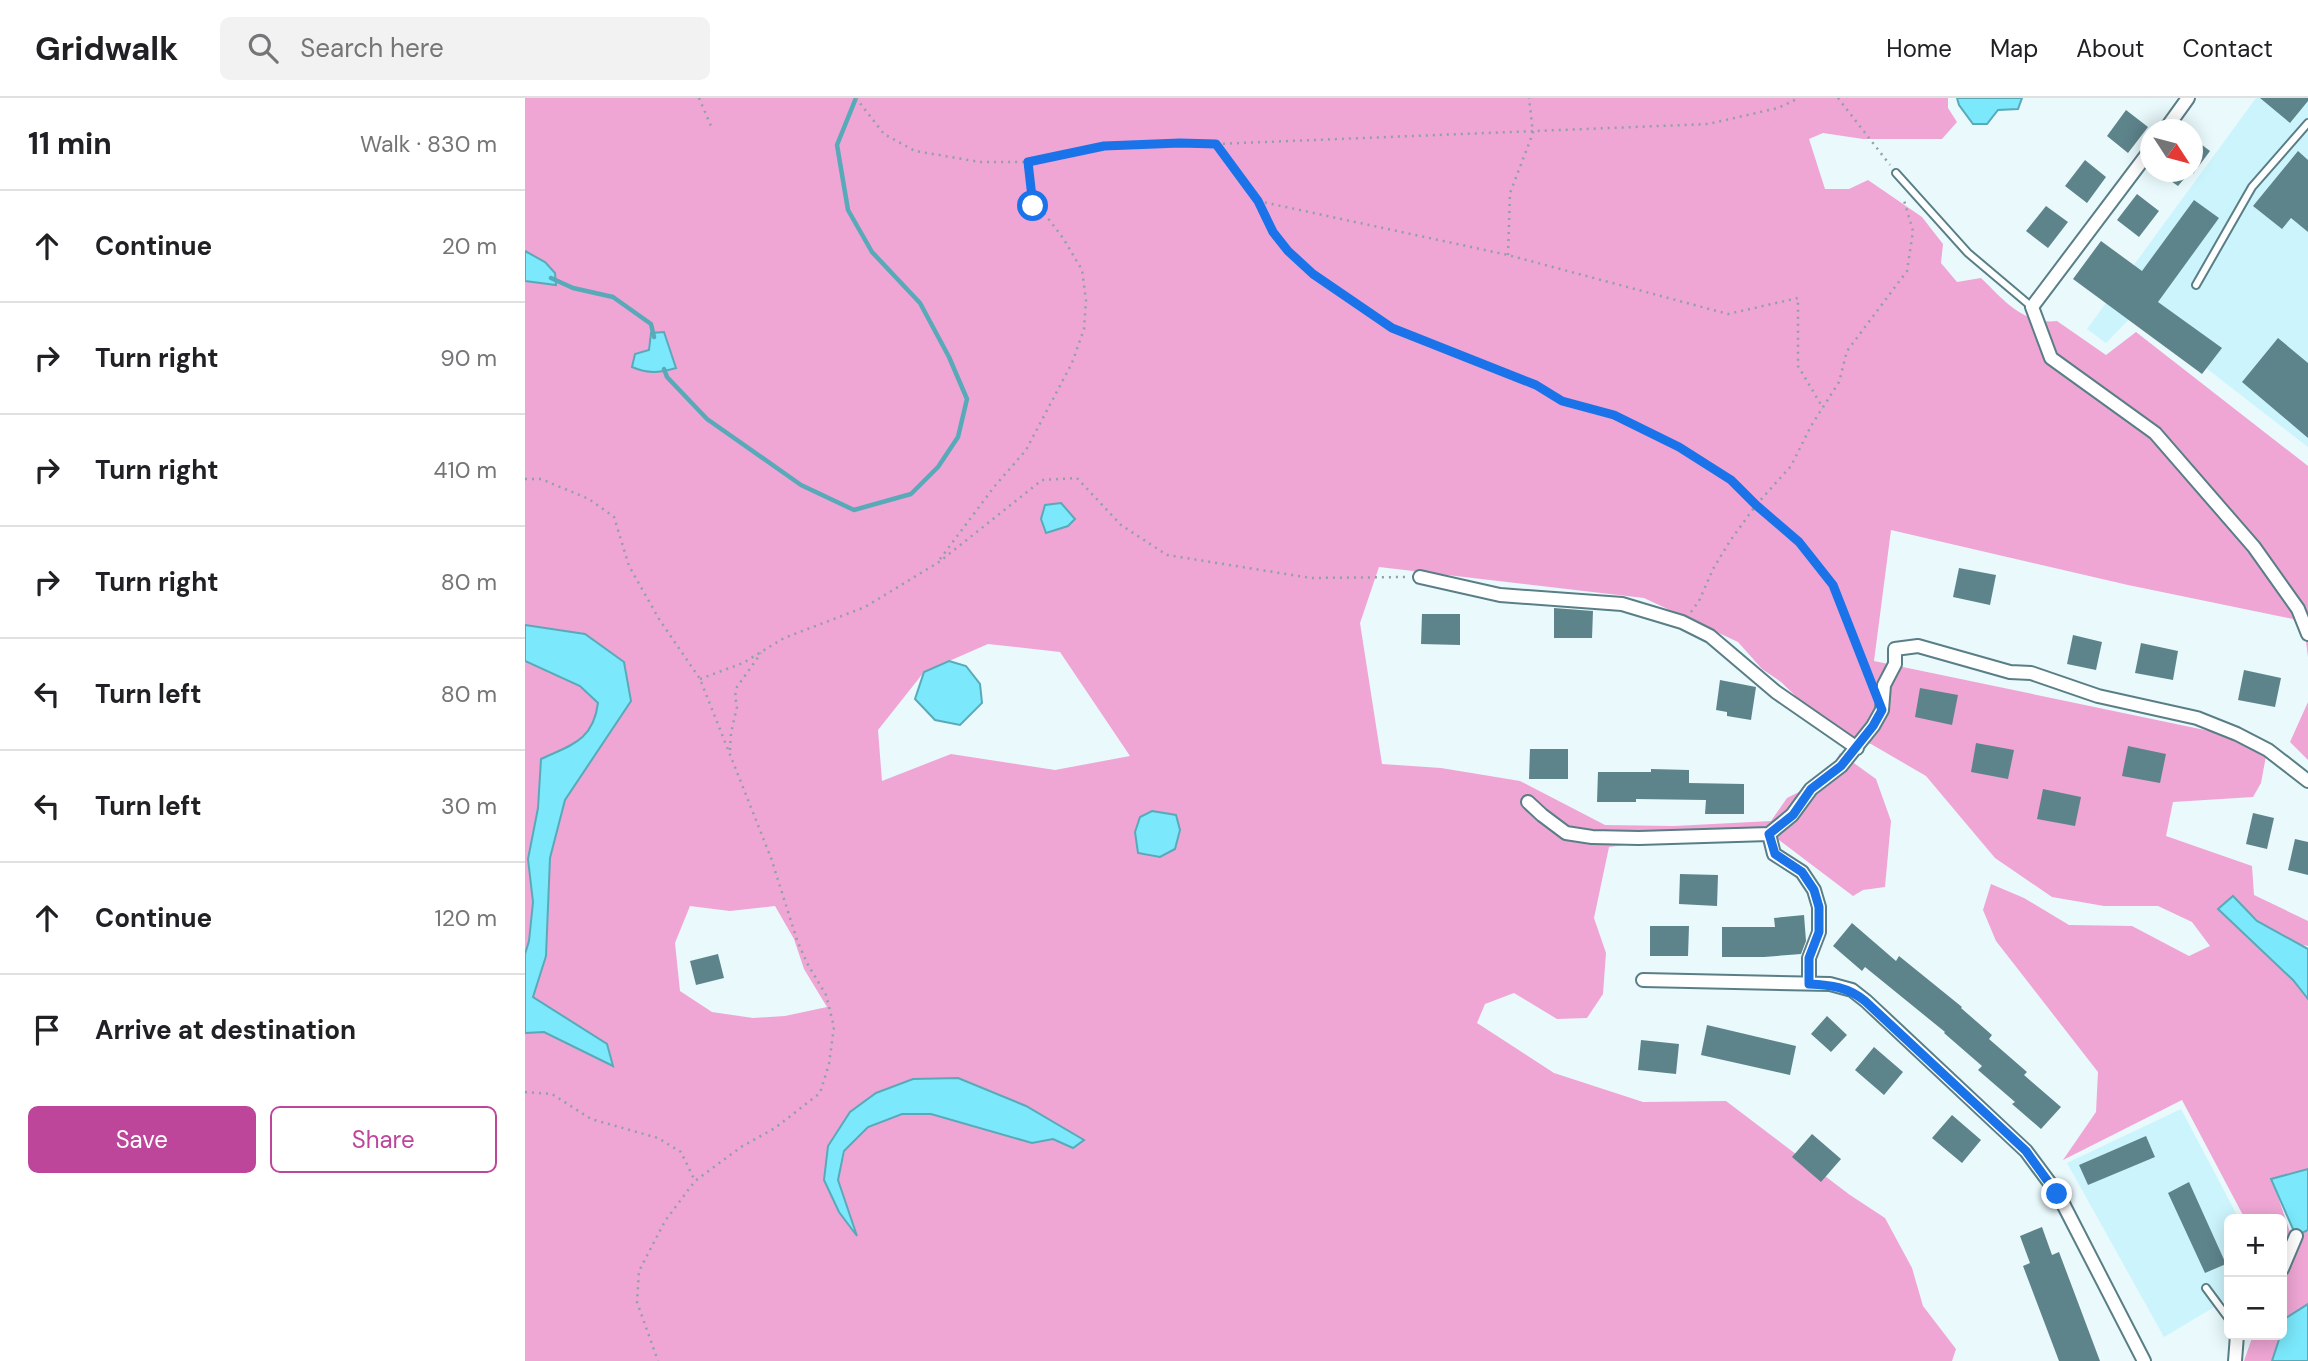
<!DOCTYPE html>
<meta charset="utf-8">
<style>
:root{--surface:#fff;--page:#f2f2f2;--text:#202124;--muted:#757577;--line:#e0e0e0;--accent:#bd469b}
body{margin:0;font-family:"DM Sans",sans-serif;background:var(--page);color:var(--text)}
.controls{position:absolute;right:21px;bottom:21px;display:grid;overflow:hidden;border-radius:10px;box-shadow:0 4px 18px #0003}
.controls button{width:63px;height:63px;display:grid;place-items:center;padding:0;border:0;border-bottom:2px solid var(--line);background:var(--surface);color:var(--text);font:35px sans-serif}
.compass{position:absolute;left:1615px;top:21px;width:63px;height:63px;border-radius:50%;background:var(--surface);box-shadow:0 4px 18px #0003;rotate:126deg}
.stop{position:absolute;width:21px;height:21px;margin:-16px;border:5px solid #1a73e8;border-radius:50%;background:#fff}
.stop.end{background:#1a73e8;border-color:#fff;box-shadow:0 2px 7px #0008}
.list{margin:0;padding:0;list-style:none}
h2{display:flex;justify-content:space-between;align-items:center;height:91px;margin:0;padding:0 28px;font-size:30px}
h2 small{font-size:23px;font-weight:400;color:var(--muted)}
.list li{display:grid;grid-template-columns:46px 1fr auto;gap:21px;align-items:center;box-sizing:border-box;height:112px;padding:0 28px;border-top:2px solid var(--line)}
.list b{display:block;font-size:26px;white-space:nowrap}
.list em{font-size:23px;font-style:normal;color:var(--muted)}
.actions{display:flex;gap:14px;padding:21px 28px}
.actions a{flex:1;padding:16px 0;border:2px solid var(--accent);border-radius:10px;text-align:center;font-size:24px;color:var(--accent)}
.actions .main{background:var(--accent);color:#fff}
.icon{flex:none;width:38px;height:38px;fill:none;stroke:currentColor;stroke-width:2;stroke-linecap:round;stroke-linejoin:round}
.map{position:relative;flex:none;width:1783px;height:1263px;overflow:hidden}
header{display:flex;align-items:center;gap:42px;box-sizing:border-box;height:98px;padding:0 35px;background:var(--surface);border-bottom:2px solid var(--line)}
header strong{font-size:33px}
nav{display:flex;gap:38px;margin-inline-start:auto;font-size:24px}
.search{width:490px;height:63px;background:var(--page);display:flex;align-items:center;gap:18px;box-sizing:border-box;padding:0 24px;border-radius:10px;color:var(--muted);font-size:26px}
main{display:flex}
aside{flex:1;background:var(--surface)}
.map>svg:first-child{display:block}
</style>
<header>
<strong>Gridwalk</strong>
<div class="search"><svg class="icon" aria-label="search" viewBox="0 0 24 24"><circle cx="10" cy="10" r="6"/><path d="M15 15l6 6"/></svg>Search here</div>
<nav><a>Home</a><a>Map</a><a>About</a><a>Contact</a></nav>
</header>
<main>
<aside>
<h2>11 min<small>Walk · 830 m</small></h2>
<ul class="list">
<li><svg class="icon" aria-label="ahead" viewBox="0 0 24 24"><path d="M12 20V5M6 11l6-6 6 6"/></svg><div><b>Continue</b></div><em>20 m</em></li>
<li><svg class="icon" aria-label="right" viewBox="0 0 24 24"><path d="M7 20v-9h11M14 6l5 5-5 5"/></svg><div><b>Turn right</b></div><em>90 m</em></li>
<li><svg class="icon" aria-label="right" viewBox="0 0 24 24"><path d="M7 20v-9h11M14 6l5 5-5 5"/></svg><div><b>Turn right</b></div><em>410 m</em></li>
<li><svg class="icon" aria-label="right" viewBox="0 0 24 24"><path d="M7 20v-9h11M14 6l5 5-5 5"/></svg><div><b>Turn right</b></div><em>80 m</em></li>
<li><svg class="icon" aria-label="left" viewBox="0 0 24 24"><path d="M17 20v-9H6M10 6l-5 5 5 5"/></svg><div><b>Turn left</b></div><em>80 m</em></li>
<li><svg class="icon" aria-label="left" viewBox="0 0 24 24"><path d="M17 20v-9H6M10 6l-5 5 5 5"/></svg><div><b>Turn left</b></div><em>30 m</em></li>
<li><svg class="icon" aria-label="ahead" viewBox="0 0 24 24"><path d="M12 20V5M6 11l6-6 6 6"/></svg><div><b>Continue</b></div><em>120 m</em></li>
<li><svg class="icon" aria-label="arrive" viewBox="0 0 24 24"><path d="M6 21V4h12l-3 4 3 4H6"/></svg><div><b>Arrive at destination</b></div></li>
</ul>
<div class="actions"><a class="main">Save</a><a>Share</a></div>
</aside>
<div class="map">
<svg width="1783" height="1263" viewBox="0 0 1783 1263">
<rect width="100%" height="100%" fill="#e9f9fc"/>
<!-- built -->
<path fill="#ccf4fc" d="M 1731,0 L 1783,0 L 1783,349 L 1610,215 L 1581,245 L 1562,231 Z
M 1656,1011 L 1714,1121 L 1704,1121 L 1704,1200 L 1639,1239 L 1542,1065 Z"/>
<!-- forest -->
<path fill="#efa6d5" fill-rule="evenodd" d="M 0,0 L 1423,0 L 1423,10 L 1432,24 L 1417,41 L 1338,41 L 1298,35 L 1284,41 L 1300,91 L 1324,91 L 1343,82 L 1397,119 L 1418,146 L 1416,165 L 1432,184 L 1456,180 C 1478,201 1498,227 1532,223 L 1581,257 L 1611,234 L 1783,368 L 1783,559 L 1780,536 L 1768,521 L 1603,487 L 1366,432 L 1349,563 L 1699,636 L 1741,658 L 1736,685 L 1728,699 L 1648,704 L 1641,738 L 1727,768 L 1729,797 L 1783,823 L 1783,848 C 1753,844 1728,819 1708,798 L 1783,901 L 1783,1071 L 1747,1081 L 1765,1134 L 1783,1129 L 1783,1206 L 1761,1220 L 1757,1232 L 1757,1121 L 1720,1121 L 1657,1002 L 1538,1062 L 1571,1014 L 1573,974 L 1471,843 L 1458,812 L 1466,786 L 1499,800 L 1544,827 L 1607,828 L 1664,858 L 1685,848 L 1667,824 L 1633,808 L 1579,808 L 1527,799 L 1470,760 L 1401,678 L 1346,646 L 1316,642 L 1256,584 L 1237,571 L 1213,544 L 1119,500 L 854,469 L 835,525 L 857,666 L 916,670 L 995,683 L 1080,727 L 1149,728 L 1246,723 L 1262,700 L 1300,681 L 1315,655 L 1351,681 L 1366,723 L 1360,789 L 1338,792 L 1328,798 L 1250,739 L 1171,737 L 1084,749 L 1069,820 L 1081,855 L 1078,896 L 1062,920 L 1032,921 L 989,895 L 960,906 L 952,925 L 1029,975 L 1118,1004 L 1201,1003 L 1325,1097 L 1360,1120 L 1387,1170 L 1398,1208 L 1431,1251 L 1427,1263 L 0,1263 ZM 463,546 L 535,554 L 605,658 L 530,672 L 426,656 L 357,683 L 353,632 L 399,574 ZM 165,808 L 205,813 L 250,808 L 269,841 L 279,871 L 302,909 L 260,918 L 228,920 L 187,914 L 155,893 L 150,845 ZM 433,980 L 501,1008 L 559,1042 L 548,1050 L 528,1041 L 507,1045 L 406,1016 L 377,1016 L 343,1029 L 320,1053 L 313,1082 L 330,1136 L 314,1114 L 303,1048 L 325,1014 L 351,995 Z
M 1783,604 L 1783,662 L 1765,644 Z
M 1728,1237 L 1755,1237 L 1747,1263 L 1719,1263 Z"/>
<!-- water -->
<path fill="#7be8fc" stroke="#58aab8" stroke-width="2" d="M 1432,0 L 1497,0 L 1493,11 L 1473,12 L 1462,26 L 1448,26 L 1434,7 Z
M 0,153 L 20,164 L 30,175 L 31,187 L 0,183 Z
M 139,234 L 151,270 C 134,275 123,276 107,269 L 110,256 L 124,252 L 126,235 Z
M 536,405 L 550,421 L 543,428 L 521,435 L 516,421 L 520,407 Z
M 0,527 L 60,536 L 99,564 L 106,603 L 40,702 L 25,760 L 21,858 L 8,899 L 82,946 L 88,968 L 19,934 L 0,935 L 0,856 L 4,843 L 8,804 L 3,761 L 13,710 L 16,661 C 46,647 68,643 73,605 L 55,588 L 0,563 Z
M 424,563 L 441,568 L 455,586 L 457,605 L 435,627 L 410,622 L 390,601 L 399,574 Z
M 627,713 L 651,717 L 655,732 L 650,751 L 635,759 L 613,755 L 610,734 L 615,719 Z
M 1708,798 L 1732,823 L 1783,851 L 1783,901 L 1768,882 L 1693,811 Z
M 433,980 L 501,1008 L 559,1042 L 548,1050 L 528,1041 L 507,1045 L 406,1016 L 377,1016 L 343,1029 L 319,1053 L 313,1082 L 332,1138 L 314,1114 L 299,1082 L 303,1048 L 325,1014 L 351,995 L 388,981 Z
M 1783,1071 L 1783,1132 L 1771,1138 L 1746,1081 Z
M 1783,1206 L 1783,1263 L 1747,1263 L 1761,1220 Z"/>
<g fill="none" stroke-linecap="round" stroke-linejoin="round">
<!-- stream -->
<path stroke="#58aab8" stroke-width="4.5" d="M 26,180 L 48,190 L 88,199 L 126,226 L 129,239
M 139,271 L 142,279 L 182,321 L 276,387 L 329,412 L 386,396 L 413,369 L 433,339 L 442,301 L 424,259 L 395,205 L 347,154 L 323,112 L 312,47 L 331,0"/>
</g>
<!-- building -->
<path fill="#5e848b" d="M 1735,0 L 1783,0 L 1783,3 L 1765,25 Z
M 1601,12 L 1623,29 L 1603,55 L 1582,38 Z
M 1668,40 L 1685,53 L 1668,76 Z
M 1773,53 L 1783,62 L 1783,134 L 1766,120 L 1757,131 L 1728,108 Z
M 1560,62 L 1581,79 L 1562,105 L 1540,88 Z
M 1633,74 L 1665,74 L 1653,88 Z
M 1612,96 L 1634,113 L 1614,139 L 1592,122 Z
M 1669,102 L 1694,120 L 1633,204 L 1697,250 L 1677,276 L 1548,181 L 1576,143 L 1617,173 Z
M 1521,108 L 1543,124 L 1523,150 L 1501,133 Z
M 1753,240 L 1783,265 L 1783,340 L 1717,284 Z
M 1434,470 L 1471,477 L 1465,507 L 1428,499 Z
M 1029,510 L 1068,513 L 1067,540 L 1029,540 Z
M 897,516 L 935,516 L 935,547 L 896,546 Z
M 1548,537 L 1577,544 L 1571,572 L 1542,566 Z
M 1616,545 L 1653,553 L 1648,582 L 1610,575 Z
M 1719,572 L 1756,580 L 1750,609 L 1713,602 Z
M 1195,582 L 1231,589 L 1226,622 L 1202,618 L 1202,614 L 1191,612 Z
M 1395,590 L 1433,597 L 1427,627 L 1390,619 Z
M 1451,645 L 1489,652 L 1483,681 L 1446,674 Z
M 1603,648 L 1641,656 L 1635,685 L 1597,678 Z
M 1005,651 L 1043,651 L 1043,681 L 1004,681 Z
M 1126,671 L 1164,672 L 1164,685 L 1219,686 L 1219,716 L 1180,716 L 1181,702 L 1111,701 L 1111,704 L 1072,704 L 1073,674 L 1126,674 Z
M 1518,691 L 1556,699 L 1550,728 L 1512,721 Z
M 1728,715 L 1749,720 L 1742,751 L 1721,746 Z
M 1770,741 L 1783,744 L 1783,777 L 1763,772 Z
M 1155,776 L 1193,777 L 1192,808 L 1154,806 Z
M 1279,817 L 1281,843 L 1276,856 L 1239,859 L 1197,859 L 1197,829 L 1250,829 L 1249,820 Z
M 1327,825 L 1371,863 L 1374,858 L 1437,909 L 1436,910 L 1467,937 L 1464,941 L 1502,974 L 1499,977 L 1536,1009 L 1516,1031 L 1487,1006 L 1490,1004 L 1453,972 L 1457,968 L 1419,935 L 1420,934 L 1340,869 L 1337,873 L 1308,848 Z
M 1125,828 L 1164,828 L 1163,858 L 1125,858 Z
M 193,856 L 199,880 L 171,887 L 165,863 Z
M 1302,918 L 1322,937 L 1306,954 L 1286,936 Z
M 1182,927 L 1271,948 L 1265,977 L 1176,957 Z
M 1116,942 L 1154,946 L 1151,976 L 1113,972 Z
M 1349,949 L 1378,974 L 1359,997 L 1330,972 Z
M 1427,1017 L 1456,1042 L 1437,1065 L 1407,1040 Z
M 1287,1036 L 1316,1061 L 1296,1084 L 1267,1059 Z
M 1621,1038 L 1630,1059 L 1563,1087 L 1554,1067 Z
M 1664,1084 L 1701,1166 L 1680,1175 L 1643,1095 Z
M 1517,1129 L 1527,1157 L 1534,1154 L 1575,1263 L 1534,1263 L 1498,1168 L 1505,1165 L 1495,1138 Z"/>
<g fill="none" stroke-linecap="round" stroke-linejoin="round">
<!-- lane casing -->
<g stroke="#597e86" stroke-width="10">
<path id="lane" d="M 1371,75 L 1443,155 L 1507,209
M 1671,187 L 1727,89 L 1783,25
M 1681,1190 L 1704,1221"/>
</g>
<!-- street casing -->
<g stroke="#597e86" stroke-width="16">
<path id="street" d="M 1640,32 L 1663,0
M 1626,51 L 1507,209 L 1526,260 L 1630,335 L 1729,449 L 1773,511 L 1783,536
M 895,479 L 975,497 L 1097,506 L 1157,524 L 1185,538 L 1251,594 L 1332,650
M 1003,704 L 1017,717 L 1041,735 L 1067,739 L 1114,740 L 1244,736 L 1267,717 L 1286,691 L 1316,668 L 1348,628 L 1357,612 L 1359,587 L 1370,566 L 1370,551 L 1393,548 L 1485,574 L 1506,575 L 1573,598 L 1672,620 L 1712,636 L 1743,652 L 1783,683
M 1244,736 L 1249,756 L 1277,774 L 1289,792 L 1294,809 L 1294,834 L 1284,860 L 1284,885
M 1118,882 L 1305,886 L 1327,892 L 1341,903 L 1501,1053 L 1533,1096 L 1619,1263
M 1757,1171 L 1771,1138
M 1710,1263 L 1712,1237"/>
</g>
<!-- path -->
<path stroke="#90a0a3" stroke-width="2.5" stroke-dasharray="2 5" stroke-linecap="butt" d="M 174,0 L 186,28
M 331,0 L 359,36 L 390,53 L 455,64 L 503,64 L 579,48 L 655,45 L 691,46 L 733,103 L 748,133 L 763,154 L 788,176 L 867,230 L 1011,287 L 1037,303 L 1089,317 L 1154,349 L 1206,382 L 1231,407 L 1274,444 L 1308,487 L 1346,586
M 1313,0 L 1365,67
M 691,46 L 1183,26 L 1253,10 L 1274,0
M 733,103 L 983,157 L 1203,216 L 1273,200 L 1273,268 L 1298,310
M 983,157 L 985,95 L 1008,35 L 1004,0
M 0,381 L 16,381 L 64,401 L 89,419 L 104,468 L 134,521 L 175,581 L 246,760 L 272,842 L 282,865 L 301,897 L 309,929 L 304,966 L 295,995 L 250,1030 L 216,1049 L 170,1083 L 140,1123 L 114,1173 L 112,1204 L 133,1263
M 415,461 L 469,389 L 501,352 L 547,265 L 559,231 L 561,202 L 557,172 L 538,140 L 519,115 L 508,108 L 503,64
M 1166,514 L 1174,503 L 1188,471 L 1205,443 L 1231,407 L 1266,368 L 1286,328 L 1314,284 L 1322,253 L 1382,173 L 1388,133 L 1378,99
M 175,581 L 218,565 L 259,540 L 340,509 L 414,464 L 517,382 L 552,380 L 596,427 L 642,457 L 786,480 L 882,479
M 205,652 L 206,635 L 212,609 L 210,598 L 212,589 L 236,555
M 0,994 L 27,996 L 66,1021 L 133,1040 L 156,1054 L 170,1083"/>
<!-- lane -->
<use href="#lane" stroke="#fff" stroke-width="6"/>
<!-- street -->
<use href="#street" stroke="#fff" stroke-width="12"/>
</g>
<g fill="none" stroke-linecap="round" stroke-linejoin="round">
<!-- route -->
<path stroke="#1a73e8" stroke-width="9" d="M 508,108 L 503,64 L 579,48 L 655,45 L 691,46 L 733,103 L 748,134 L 763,153 L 788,176 L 867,230 L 1011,287 L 1037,303 L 1089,317 L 1154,349 L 1206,382 L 1231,407 L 1274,444 L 1308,487 L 1357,612 L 1348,628 L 1316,668 L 1286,691 L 1268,717 L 1244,736 L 1250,756 L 1277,774 L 1289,792 L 1294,809 L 1294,834 L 1284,860 L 1284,886 C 1306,887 1323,889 1340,903 L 1501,1053 L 1532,1096"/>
</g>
</svg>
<div class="controls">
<button>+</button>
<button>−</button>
</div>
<svg class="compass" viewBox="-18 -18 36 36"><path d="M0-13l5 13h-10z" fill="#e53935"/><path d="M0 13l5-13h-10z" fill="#757577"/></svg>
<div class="stop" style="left:508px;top:108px"></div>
<div class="stop end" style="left:1532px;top:1096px"></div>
</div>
</main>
